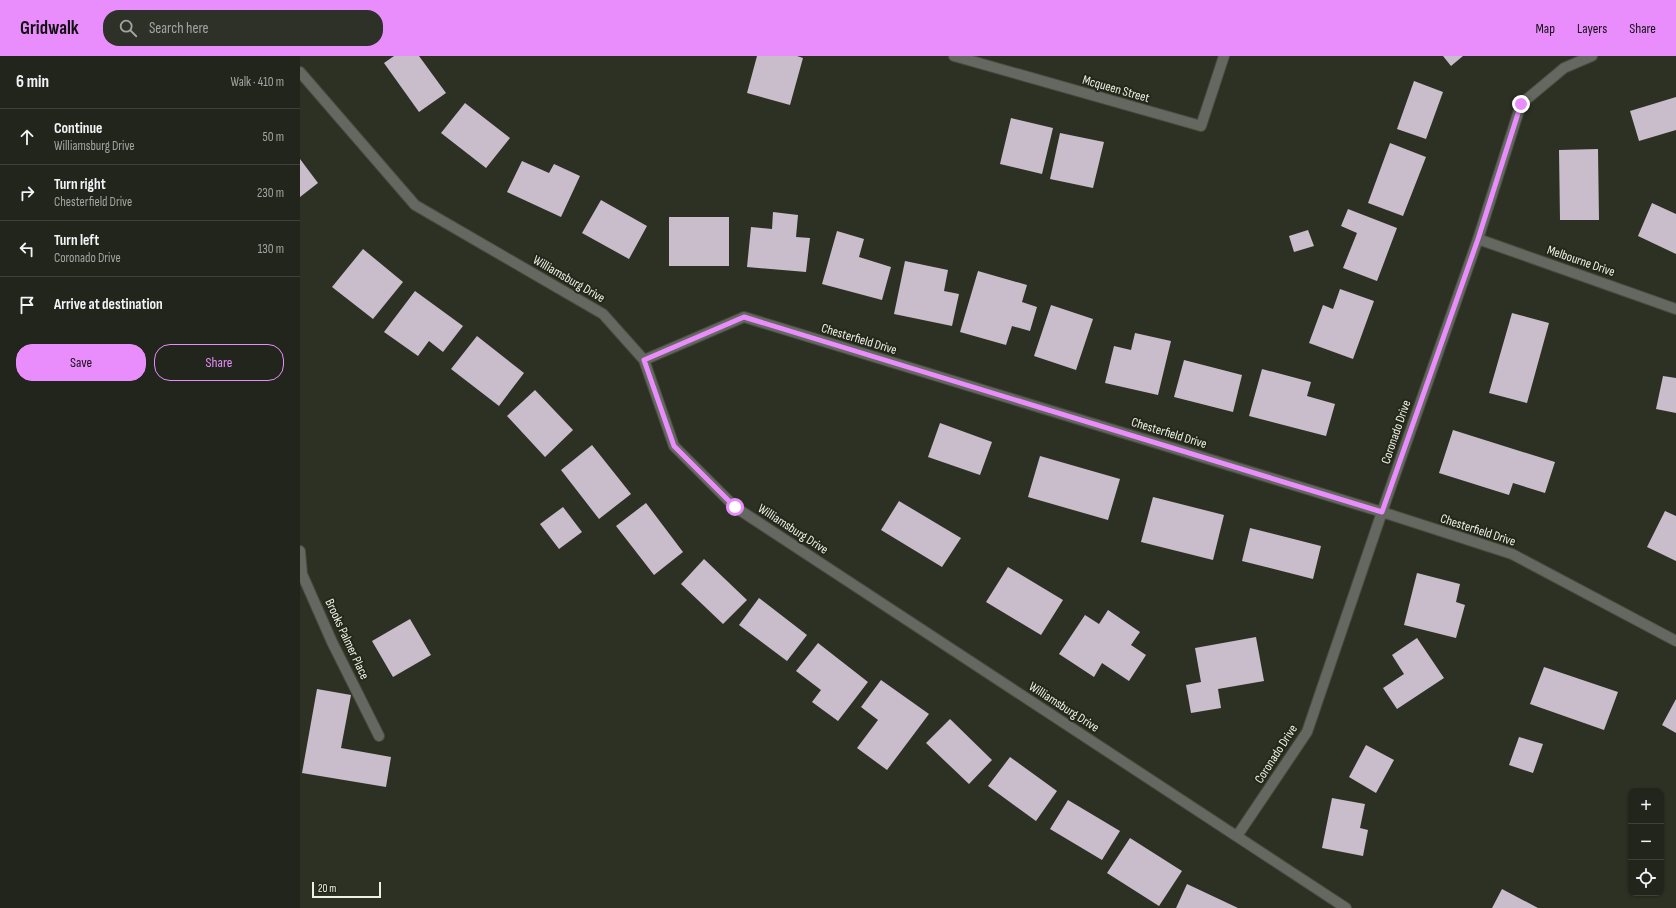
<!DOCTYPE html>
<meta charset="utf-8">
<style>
:root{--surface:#22251b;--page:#2e3128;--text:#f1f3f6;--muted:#a2a5a3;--line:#3f423a;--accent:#ea8dfc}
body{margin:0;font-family:"Sofia Sans Condensed",sans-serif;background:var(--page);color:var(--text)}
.controls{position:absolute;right:12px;bottom:12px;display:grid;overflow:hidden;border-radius:8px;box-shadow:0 1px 3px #0004}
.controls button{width:36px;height:36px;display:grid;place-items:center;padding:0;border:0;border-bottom:1px solid var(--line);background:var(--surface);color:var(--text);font:20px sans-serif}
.scale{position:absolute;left:12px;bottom:10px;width:69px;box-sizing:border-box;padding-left:4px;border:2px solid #edf0e7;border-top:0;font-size:11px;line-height:14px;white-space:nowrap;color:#edf0e7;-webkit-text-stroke:3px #24271a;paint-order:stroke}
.stop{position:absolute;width:12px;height:12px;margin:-9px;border:3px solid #ea8dfc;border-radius:50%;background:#fff}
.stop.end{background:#ea8dfc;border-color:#fff;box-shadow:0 1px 4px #0008}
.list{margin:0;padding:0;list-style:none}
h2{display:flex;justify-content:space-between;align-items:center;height:52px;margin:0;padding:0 16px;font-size:17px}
h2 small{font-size:13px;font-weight:400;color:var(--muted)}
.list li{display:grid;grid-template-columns:26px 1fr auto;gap:12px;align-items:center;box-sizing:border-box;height:56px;padding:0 16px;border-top:1px solid var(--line)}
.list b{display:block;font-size:15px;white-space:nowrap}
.list p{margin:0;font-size:13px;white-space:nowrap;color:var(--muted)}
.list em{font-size:13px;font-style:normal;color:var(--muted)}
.actions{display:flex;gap:8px;padding:12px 16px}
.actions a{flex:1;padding:9px 0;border:1px solid var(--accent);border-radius:16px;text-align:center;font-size:14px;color:var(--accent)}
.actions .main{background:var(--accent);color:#111}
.icon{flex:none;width:22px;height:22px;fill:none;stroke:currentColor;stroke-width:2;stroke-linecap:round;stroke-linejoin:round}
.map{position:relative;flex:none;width:1376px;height:852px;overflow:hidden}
header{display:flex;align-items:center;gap:24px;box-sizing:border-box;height:56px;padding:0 20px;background:var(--accent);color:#111}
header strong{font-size:19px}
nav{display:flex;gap:22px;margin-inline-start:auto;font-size:14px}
.search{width:280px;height:36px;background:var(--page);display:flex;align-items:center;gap:10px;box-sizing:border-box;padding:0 14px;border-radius:16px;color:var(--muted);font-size:15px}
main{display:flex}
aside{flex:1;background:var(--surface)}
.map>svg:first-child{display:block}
</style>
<header>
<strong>Gridwalk</strong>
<div class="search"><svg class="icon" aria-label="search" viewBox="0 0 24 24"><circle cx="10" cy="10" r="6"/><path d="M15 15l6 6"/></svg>Search here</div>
<nav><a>Map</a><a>Layers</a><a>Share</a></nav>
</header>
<main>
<aside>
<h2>6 min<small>Walk · 410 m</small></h2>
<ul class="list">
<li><svg class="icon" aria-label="ahead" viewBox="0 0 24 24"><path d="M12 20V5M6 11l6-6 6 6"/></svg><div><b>Continue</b><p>Williamsburg Drive</p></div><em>50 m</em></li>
<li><svg class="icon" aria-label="right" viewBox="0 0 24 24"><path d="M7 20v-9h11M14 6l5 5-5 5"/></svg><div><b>Turn right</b><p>Chesterfield Drive</p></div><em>230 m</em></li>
<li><svg class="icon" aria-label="left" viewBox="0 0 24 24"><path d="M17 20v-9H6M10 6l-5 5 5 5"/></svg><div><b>Turn left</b><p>Coronado Drive</p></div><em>130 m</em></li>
<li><svg class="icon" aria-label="arrive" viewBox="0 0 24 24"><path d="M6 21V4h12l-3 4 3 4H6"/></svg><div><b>Arrive at destination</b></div></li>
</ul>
<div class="actions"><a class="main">Save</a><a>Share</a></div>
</aside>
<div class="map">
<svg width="1376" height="852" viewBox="0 0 1376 852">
<rect width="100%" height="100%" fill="#2d3124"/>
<!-- building -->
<path fill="#c9bdcb" d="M 94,0 L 119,0 L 146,37 L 119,56 L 84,7 Z
M 457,0 L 497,0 L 503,2 L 490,49 L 447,37 Z
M 1143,0 L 1163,0 L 1151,10 Z
M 1114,25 L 1143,36 L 1126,83 L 1097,73 Z
M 1376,41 L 1376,74 L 1339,85 L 1330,55 Z
M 165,47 L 210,82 L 186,112 L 141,77 Z
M 711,62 L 753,72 L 742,118 L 700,108 Z
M 760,77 L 804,86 L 793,132 L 750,123 Z
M 1090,87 L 1126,101 L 1103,160 L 1068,147 Z
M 1298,93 L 1299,164 L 1260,164 L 1259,94 Z
M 0,103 L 18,127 L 0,141 Z
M 222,105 L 249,117 L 254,108 L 280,120 L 261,161 L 207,136 Z
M 301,144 L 347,170 L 329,203 L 282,177 Z
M 1352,147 L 1376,158 L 1376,198 L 1338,180 Z
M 1048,153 L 1097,172 L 1077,225 L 1043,212 L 1057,177 L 1041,170 Z
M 473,156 L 498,159 L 496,181 L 510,182 L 506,216 L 447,211 L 451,171 L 472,173 Z
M 369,161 L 429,161 L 429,210 L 369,210 Z
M 1008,174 L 1014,190 L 994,196 L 989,180 Z
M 537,175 L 564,183 L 559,201 L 591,211 L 582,244 L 522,228 Z
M 63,193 L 103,226 L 73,263 L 32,231 Z
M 605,205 L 648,214 L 644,235 L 659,238 L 652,270 L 594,258 Z
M 678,215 L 727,229 L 722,246 L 737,251 L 730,275 L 712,270 L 706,289 L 660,276 Z
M 1040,233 L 1074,245 L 1053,303 L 1009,287 L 1023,249 L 1033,253 Z
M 115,235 L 163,270 L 143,296 L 129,285 L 118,300 L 84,276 Z
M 751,249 L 793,263 L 776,314 L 734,300 Z
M 1212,257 L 1249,267 L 1227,347 L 1189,337 Z
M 835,277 L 871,285 L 858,339 L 805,327 L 814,290 L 831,294 Z
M 177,280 L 224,317 L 199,350 L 151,313 Z
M 884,304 L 942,319 L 933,356 L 874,341 Z
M 962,313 L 1011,326 L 1007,340 L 1035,348 L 1026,380 L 949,360 Z
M 1363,320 L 1376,322 L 1376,357 L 1356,353 Z
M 235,334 L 273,374 L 245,401 L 207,360 Z
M 640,367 L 692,386 L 680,419 L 628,401 Z
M 1153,374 L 1255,406 L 1245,437 L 1213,427 L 1209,439 L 1139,417 Z
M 292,389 L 331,438 L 299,463 L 261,414 Z
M 740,400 L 820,423 L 808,464 L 728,441 Z
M 853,441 L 924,459 L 913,504 L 841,486 Z
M 599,445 L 661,482 L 642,511 L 581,474 Z
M 346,447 L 383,496 L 354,519 L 316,470 Z
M 263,451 L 282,476 L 259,493 L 240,468 Z
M 1365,455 L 1376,460 L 1376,505 L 1347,491 Z
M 950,472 L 1021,490 L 1013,523 L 942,505 Z
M 404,503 L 447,544 L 423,568 L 381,528 Z
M 708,511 L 763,544 L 741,579 L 686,546 Z
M 1117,517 L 1160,528 L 1156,546 L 1165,549 L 1156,582 L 1104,569 Z
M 459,542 L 507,579 L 487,605 L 439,569 Z
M 808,554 L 840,576 L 831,589 L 846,599 L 829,625 L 802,607 L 794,621 L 759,598 L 785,559 L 799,568 Z
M 110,563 L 131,599 L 93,621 L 72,585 Z
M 956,581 L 964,625 L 918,633 L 921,652 L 891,657 L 886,629 L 901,626 L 895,592 Z
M 1117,582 L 1144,622 L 1097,653 L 1083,632 L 1104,618 L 1092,599 Z
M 518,587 L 568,626 L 538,665 L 512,646 L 521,634 L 496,615 Z
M 1244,611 L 1318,636 L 1304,674 L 1230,648 Z
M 581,624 L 629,658 L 587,714 L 557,692 L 578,664 L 561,651 Z
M 17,633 L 51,639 L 41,692 L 91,701 L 86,731 L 2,717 Z
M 1376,643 L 1376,677 L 1362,669 Z
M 650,663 L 692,704 L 669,728 L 626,687 Z
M 1219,681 L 1243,688 L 1233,717 L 1209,709 Z
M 1066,689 L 1094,704 L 1076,737 L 1049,721 Z
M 710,701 L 757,735 L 736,765 L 688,730 Z
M 1032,742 L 1065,748 L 1060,772 L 1068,774 L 1063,800 L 1022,792 Z
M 768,744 L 820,775 L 802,804 L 750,773 Z
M 830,782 L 882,815 L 859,850 L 807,817 Z
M 887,828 L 938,852 L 876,852 Z
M 1202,833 L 1238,852 L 1192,852 Z"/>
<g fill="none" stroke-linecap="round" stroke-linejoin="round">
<!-- minor casing -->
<g stroke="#484c3f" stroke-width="12">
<path id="minor" d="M 654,0 L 901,70 L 924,0
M 0,16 L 115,149 L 303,258 L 344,304 L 374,390 L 435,451 L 1046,852
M 1178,183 L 1376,253
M 344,304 L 444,261 L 1082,456 L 1212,498 L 1376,585
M 0,495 L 2,518 L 32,586 L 79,680
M 937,780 L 1007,676 L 1082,456 L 1178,183 L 1221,48 L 1264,12 L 1292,0"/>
</g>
<!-- minor -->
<use href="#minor" stroke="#656761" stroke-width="10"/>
</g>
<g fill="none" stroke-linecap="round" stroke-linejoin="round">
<!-- route -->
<path stroke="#ea8dfc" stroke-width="5" d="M 435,451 L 374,390 L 344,304 L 444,261 L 1082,456 L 1178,183 L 1221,48"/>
</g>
<g text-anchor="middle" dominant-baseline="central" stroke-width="4" stroke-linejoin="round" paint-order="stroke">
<!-- street labels -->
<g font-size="13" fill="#edf0e7" stroke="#24271a">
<text transform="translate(816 33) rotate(16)">Mcqueen Street</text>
<text transform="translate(1281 205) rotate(19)">Melbourne Drive</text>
<text transform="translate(269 223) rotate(30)">Williamsburg Drive</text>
<text transform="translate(559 283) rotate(17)">Chesterfield Drive</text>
<text transform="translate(1096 376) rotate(-71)">Coronado Drive</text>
<text transform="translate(869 377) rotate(17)">Chesterfield Drive</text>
<text transform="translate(493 473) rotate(33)">Williamsburg Drive</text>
<text transform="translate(1178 474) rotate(18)">Chesterfield Drive</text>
<text transform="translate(47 583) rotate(65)">Brooks Palmer Place</text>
<text transform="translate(764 651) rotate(33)">Williamsburg Drive</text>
<text transform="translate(976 698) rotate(-57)">Coronado Drive</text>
</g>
</g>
</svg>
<div class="controls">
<button>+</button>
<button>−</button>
<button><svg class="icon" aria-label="locate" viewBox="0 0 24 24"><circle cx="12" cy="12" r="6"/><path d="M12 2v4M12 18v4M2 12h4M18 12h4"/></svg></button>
</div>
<div class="scale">20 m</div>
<div class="stop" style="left:435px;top:451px"></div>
<div class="stop end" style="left:1221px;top:48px"></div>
</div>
</main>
